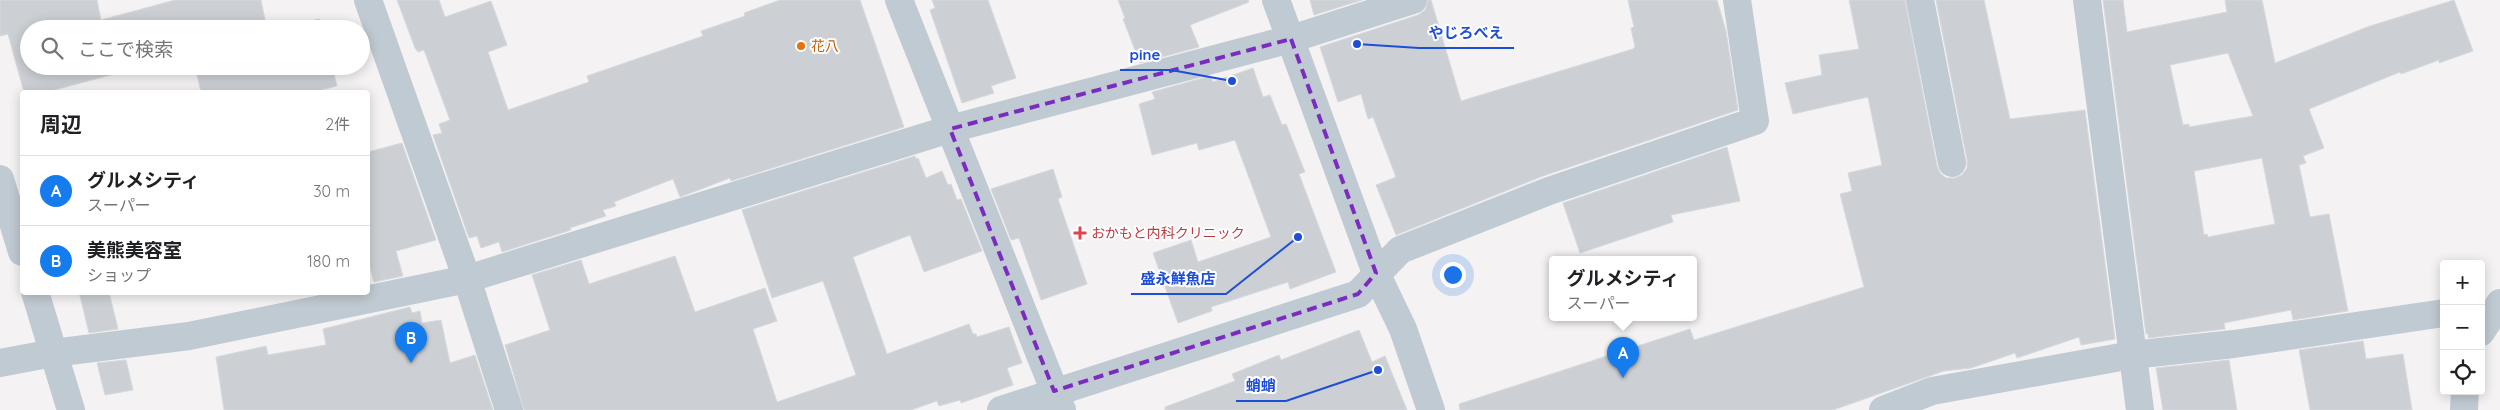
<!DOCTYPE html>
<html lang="ja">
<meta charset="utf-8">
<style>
:root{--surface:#fff;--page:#f2f2f2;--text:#202124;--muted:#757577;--line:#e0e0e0;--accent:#147cec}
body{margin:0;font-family:Quicksand,"Noto Sans JP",sans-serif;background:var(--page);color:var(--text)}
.controls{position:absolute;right:15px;bottom:15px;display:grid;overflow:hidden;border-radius:5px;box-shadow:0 2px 12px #0003}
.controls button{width:45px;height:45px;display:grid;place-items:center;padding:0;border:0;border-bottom:1px solid var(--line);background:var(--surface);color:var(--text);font:25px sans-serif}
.you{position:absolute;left:1452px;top:274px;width:18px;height:18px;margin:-12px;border:4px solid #fff;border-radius:50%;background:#1a73e8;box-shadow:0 0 0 8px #1a73e833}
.badge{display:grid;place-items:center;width:32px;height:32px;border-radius:50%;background:var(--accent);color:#fff;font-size:16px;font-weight:700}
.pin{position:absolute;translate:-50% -41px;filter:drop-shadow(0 1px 2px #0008)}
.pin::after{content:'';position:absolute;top:26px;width:18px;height:15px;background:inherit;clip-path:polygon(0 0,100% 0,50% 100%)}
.popup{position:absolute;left:1549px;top:256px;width:148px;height:65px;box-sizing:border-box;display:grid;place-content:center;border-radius:5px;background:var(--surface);filter:drop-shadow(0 1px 4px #0005);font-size:16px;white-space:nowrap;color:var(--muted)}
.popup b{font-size:19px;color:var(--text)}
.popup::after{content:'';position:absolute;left:50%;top:100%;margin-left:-10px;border:10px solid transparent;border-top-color:var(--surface)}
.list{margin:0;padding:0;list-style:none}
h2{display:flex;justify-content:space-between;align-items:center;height:65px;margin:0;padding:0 20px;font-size:21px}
h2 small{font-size:16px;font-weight:400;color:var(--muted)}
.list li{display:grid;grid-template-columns:32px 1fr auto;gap:15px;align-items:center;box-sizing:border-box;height:70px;padding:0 20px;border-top:1px solid var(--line)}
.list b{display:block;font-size:19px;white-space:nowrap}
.list p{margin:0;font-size:16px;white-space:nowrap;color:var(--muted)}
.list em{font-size:16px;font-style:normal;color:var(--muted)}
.icon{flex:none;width:28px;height:28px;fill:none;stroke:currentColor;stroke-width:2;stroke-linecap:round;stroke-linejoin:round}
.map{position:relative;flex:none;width:2500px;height:410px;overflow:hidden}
.search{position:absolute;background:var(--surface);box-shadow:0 2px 12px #0003;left:20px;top:20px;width:350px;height:55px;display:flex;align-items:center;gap:12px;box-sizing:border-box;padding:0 18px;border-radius:28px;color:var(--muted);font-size:19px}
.panel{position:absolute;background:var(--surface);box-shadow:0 2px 12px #0003;left:20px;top:90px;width:350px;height:205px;border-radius:5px}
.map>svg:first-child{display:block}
</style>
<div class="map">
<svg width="2500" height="410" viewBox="0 0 2500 410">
<rect width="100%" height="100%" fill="#f4f2f2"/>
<!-- building -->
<path fill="#ccd0d5" stroke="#d6d9de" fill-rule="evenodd" d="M 0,0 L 97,0 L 101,20 L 175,0 L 261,0 L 267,29 L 29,29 L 29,66 L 144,66 L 47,92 L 24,92 L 8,34 L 0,36 Z
M 397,0 L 439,0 L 445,17 L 491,1 L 507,45 L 488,52 L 508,110 L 589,82 L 587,76 L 703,36 L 701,31 L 745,16 L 744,13 L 780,0 L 860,0 L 904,127 L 731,181 L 730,178 L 680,197 L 673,179 L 614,202 L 616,206 L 603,210 L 606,216 L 570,228 L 571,230 L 502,252 L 499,242 L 481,248 L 477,236 L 469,238 L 433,135 L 442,133 L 439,124 L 450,120 L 424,50 L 418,52 L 415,48 Z
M 932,0 L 988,0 L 1016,78 L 991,86 L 994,93 L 962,103 L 930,10 L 935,8 Z
M 1118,0 L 1248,0 L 1249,2 L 1190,25 L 1199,47 L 1140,63 L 1123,19 L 1125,18 Z
M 1310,0 L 1362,0 L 1314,15 Z
M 1428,0 L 1431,0 L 1461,101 L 1633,49 L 1635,47 L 1631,28 L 1634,27 L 1628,0 L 1717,0 L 1726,31 L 1738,110 L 1543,176 L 1396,235 L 1376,185 L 1396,177 L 1373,117 L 1368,119 L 1361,94 L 1338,102 L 1320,47 L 1418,15 L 1425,10 Z
M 1849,0 L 1905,0 L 1937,166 L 1940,173 L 1946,178 L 1955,178 L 1962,175 L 1967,168 L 1967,160 L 1936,0 L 1984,0 L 2010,119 L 2085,110 L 2115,339 L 2081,345 L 2079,337 L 2017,358 L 2015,353 L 1971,368 L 1944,371 L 1833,410 L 1460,410 L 1459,404 L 1690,329 L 1694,340 L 1864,287 L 1840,194 L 1852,191 L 1848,173 L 1882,165 L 1868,97 L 1793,114 L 1785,83 L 1822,75 L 1819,55 L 1859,49 Z
M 2103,0 L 2123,0 L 2127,32 L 2227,12 L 2225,0 L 2262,0 L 2275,63 L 2370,26 L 2454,0 L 2473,51 L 2439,63 L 2439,60 L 2401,74 L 2400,72 L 2309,109 L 2324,148 L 2303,156 L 2306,163 L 2299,165 L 2310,217 L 2329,214 L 2348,311 L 2293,320 L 2291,310 L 2224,323 L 2225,329 L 2148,338 L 2148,333 L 2146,334 ZM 2228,53 L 2253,116 L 2189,127 L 2189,124 L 2183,125 L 2170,65 ZM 2262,158 L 2275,224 L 2208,237 L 2207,234 L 2204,235 L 2194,171 Z
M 319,19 L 322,29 L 279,29 Z
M 195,66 L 332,66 L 337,86 L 312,92 L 201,92 Z
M 1253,68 L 1263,97 L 1270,95 L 1282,125 L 1286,124 L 1305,172 L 1299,174 L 1336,272 L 1290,289 L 1288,282 L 1211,307 L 1212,311 L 1178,323 L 1153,253 L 1191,240 L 1198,262 L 1271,237 L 1235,140 L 1199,150 L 1197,143 L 1152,155 L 1139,104 L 1155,99 L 1152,92 L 1210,76 L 1213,82 Z
M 402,143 L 436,240 L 396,251 L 403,276 L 374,282 L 368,259 L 368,152 Z
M 1727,147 L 1740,201 L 1671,215 L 1673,222 L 1580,253 L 1563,203 Z
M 915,156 L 916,159 L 918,158 L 926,178 L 942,171 L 948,185 L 951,184 L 957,200 L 961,199 L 982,251 L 924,272 L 910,235 L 853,257 L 887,354 L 969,324 L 973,334 L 976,334 L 977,337 L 1009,327 L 1022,363 L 1007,368 L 1013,385 L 961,403 L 960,400 L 939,406 L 937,401 L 911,410 L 524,410 L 505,345 L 550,330 L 532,275 L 581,260 L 589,284 L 675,256 L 695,312 L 765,288 L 777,321 L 753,329 L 777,402 L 856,375 L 823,281 L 772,298 L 742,210 Z
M 1053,169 L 1062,197 L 1058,199 L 1087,284 L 1041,300 L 1019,238 L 1011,240 L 991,189 Z
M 79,292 L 109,292 L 118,329 L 89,333 Z
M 410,307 L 412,313 L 420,311 L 422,323 L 441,320 L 450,363 L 475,355 L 493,410 L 224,410 L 216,357 L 266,346 L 268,355 L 326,345 L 323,329 Z
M 1359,330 L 1372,362 L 1385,356 L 1407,410 L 1165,410 L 1165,407 L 1235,381 L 1232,374 L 1279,355 L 1281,360 Z
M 2363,341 L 2366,359 L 2403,354 L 2412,410 L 2310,410 L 2299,350 Z
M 126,360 L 133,390 L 105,395 L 97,363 Z
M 2229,360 L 2237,410 L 2163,410 L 2156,368 Z"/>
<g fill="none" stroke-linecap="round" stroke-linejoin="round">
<!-- minor -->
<path stroke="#c0cad2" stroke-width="28" d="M 368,0 L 467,279 L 509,410
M 899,0 L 1062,410
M 1920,0 L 1952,163
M 2087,0 L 2140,410
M 0,179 L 22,252
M 35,292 L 71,410
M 2481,332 L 2500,303
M 0,363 L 53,353 L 189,336 L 467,279 L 950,129 L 1291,39 L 1413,0
M 1001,410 L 1358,294 L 1400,250 L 1549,191 L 1755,121 L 1737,0
M 1883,410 L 1932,391 L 2132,355 L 2234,344 L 2444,313
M 2464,410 L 2465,391"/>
<!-- tertiary -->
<path stroke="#c0cad2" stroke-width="28" d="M 1276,0 L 1376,273 L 1403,329 L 1431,410"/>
</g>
<!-- marked area -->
<path fill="none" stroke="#7b2cbf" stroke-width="4" stroke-dasharray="10 6" stroke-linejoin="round" d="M 1291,39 L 1376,273 L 1358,294 L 1054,391 L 950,129 Z"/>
<!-- markers -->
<circle fill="#e8710a" stroke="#fff" stroke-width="2" cx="801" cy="46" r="5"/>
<path fill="#e0444e" stroke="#fff" stroke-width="2" d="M1077.5 225.5h5v5h5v5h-5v5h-5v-5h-5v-5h5z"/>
<g text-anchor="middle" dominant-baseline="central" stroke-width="4" stroke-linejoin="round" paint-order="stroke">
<!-- food labels -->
<g font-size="14" fill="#c56008" stroke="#fff" text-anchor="start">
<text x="811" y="46">花八</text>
</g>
<!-- health labels -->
<g font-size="14" fill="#be3a42" stroke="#fff" text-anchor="start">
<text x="1091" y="233">おかもと内科クリニック</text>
</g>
</g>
<!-- callouts -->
<path fill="none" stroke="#1d4ed8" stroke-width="2" d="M1357 44L1419 48H1514M1232 81L1171 70H1120M1298 237L1226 294H1131M1378 370L1286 401H1236"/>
<g fill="#1d4ed8" stroke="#fff" stroke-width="2">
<circle cx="1357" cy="44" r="5"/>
<circle cx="1232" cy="81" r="5"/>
<circle cx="1298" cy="237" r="5"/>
<circle cx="1378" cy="370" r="5"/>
</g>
<g font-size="15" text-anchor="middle" font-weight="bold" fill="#1d4ed8" stroke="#fff" stroke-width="4" stroke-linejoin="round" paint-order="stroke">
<text x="1466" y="38">やじろべえ</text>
<text x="1145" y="60">pine</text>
<text x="1178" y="284">盛永鮮魚店</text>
<text x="1261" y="391">蛸蛸</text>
</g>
</svg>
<div class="controls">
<button>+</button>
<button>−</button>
<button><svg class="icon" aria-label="locate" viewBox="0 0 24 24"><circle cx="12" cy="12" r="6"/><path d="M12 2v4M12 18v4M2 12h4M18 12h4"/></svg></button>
</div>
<div class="you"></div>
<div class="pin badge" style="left:1623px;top:378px">A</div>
<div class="popup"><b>グルメシティ</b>スーパー</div>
<div class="pin badge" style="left:411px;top:363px">B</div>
<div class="search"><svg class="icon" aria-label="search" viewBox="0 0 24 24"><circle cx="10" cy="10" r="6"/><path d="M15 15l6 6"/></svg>ここで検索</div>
<section class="panel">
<h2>周辺<small>2件</small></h2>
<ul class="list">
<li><span class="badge">A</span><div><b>グルメシティ</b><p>スーパー</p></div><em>30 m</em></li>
<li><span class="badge">B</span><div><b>美熊美容室</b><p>ショップ</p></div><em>180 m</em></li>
</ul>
</section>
</div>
